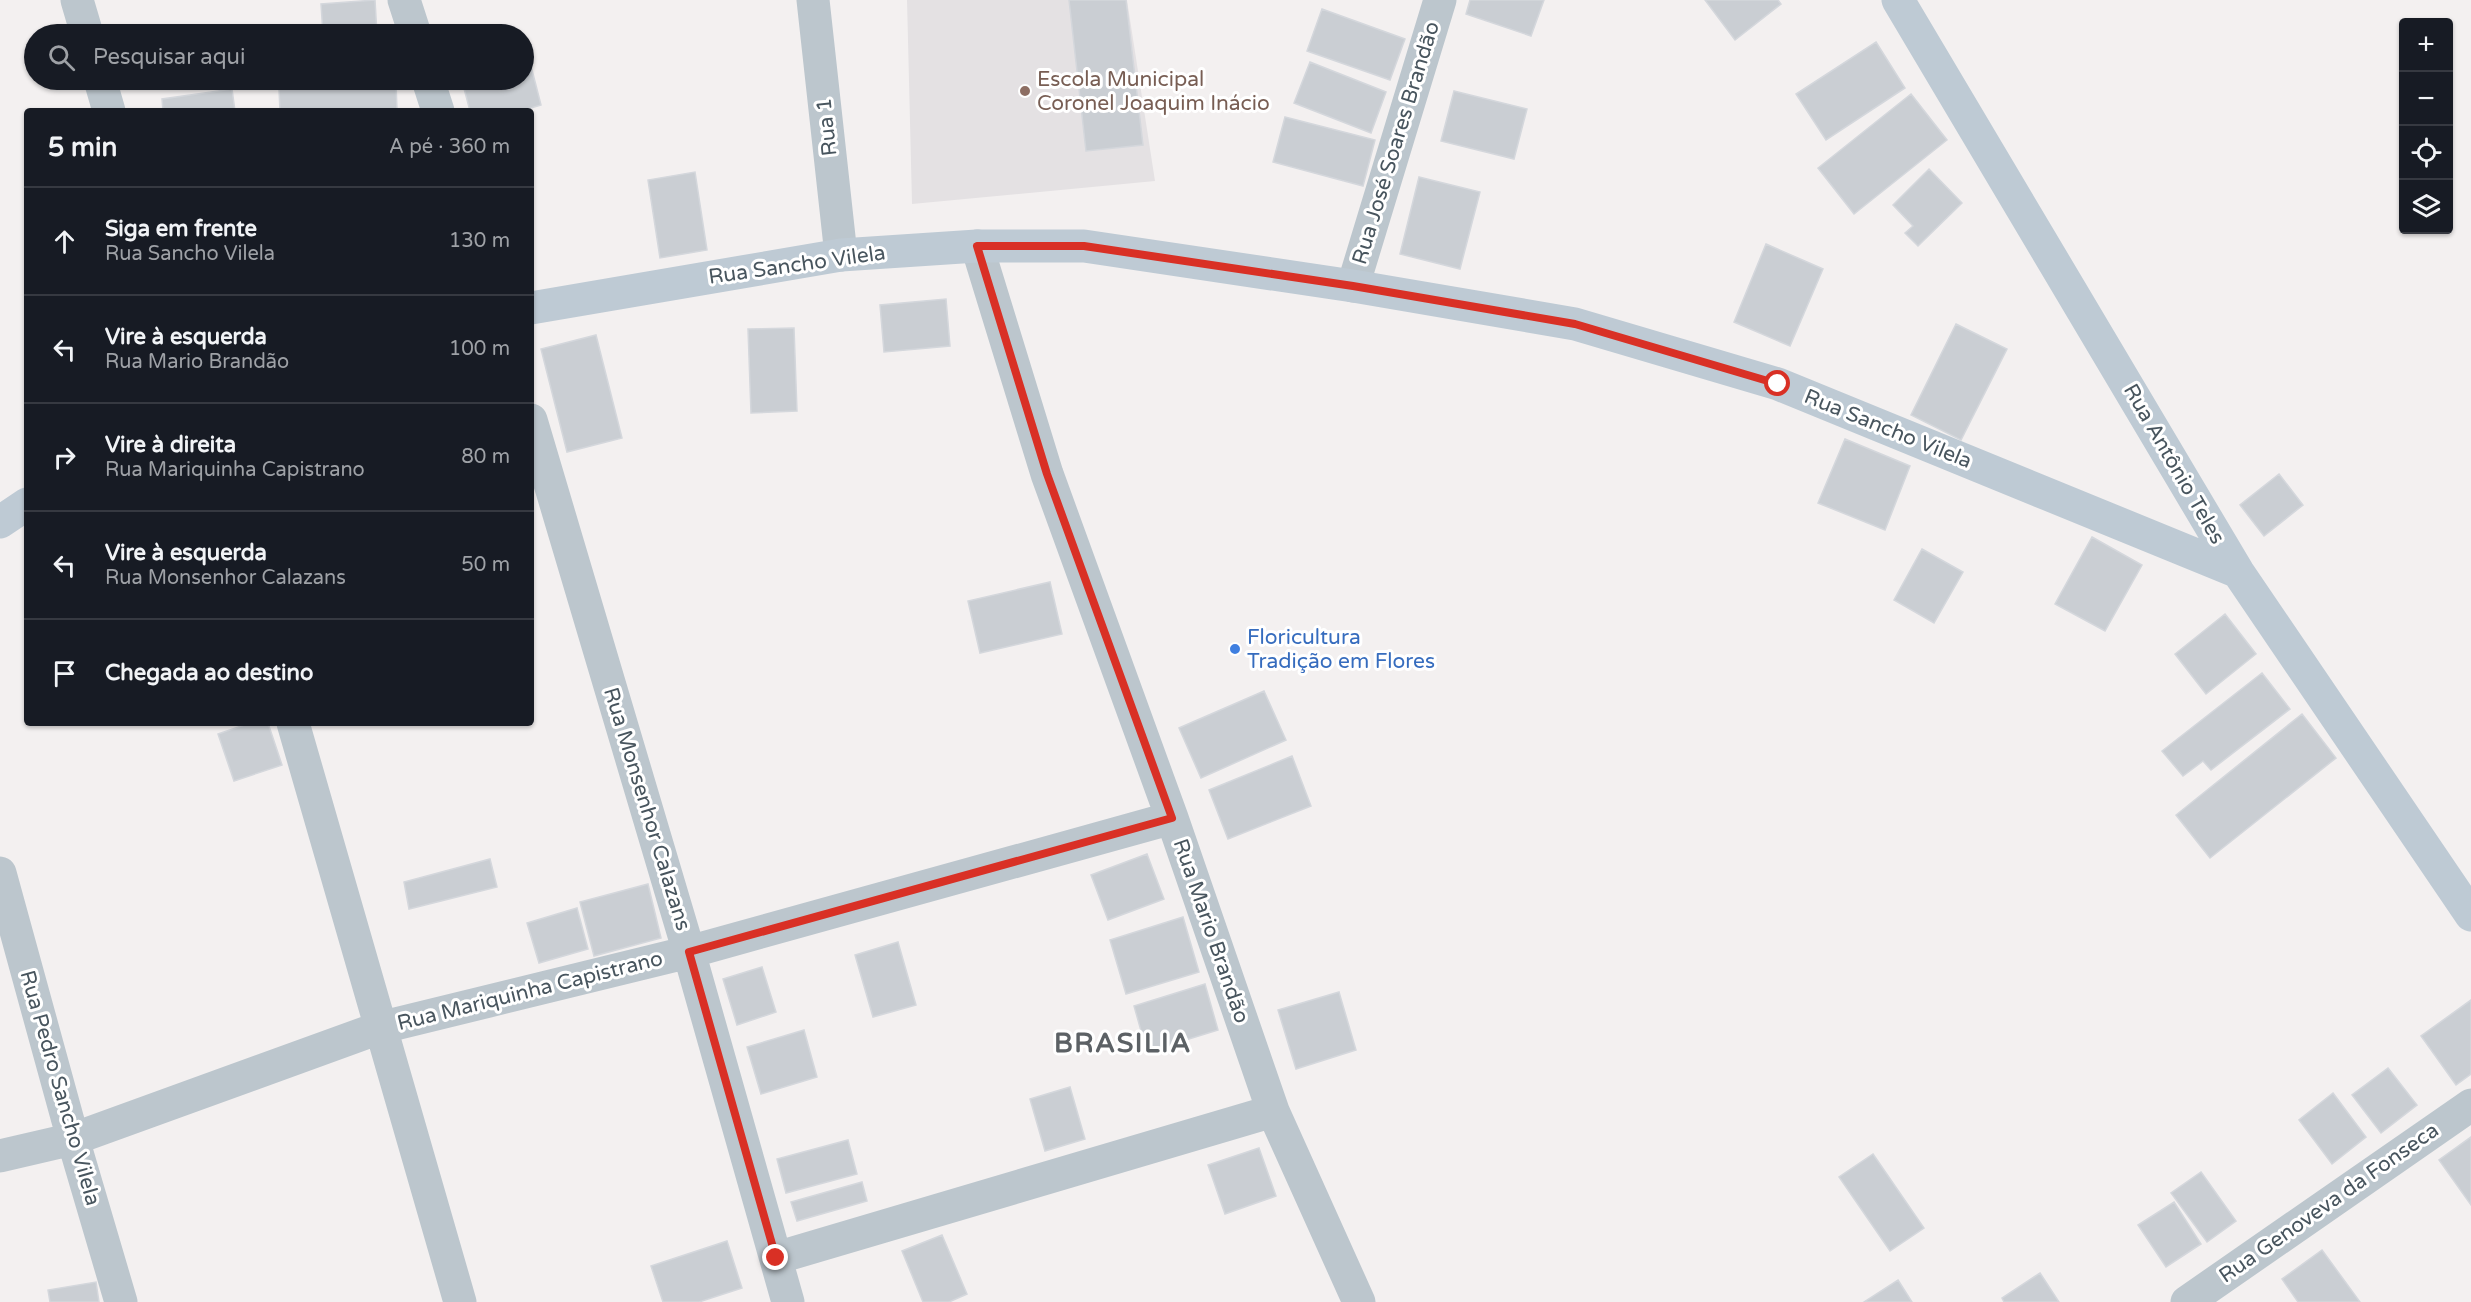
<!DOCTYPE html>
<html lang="pt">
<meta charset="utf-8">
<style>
:root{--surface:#171b24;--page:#20242c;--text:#f1f3f6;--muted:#9ea1a6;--line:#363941}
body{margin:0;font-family:"Varela Round",sans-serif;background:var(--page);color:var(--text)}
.controls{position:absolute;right:18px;top:18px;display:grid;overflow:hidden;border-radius:6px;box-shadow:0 2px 4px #0004}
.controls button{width:54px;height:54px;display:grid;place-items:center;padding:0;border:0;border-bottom:2px solid var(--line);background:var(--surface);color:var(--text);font:30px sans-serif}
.stop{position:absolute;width:18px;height:18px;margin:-14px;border:4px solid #d93025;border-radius:50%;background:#fff}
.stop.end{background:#d93025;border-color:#fff;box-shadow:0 2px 6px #0008}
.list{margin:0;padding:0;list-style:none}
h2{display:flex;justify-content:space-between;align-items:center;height:78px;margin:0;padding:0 24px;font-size:26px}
h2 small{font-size:20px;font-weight:400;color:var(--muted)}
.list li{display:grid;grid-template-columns:39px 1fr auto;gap:18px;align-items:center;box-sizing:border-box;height:108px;padding:0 24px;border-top:2px solid var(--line)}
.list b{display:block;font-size:22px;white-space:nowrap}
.list p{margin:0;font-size:20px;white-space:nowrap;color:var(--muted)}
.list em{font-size:20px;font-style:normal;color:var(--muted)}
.icon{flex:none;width:33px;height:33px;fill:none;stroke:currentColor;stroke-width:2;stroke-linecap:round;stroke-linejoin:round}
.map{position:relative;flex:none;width:2471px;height:1302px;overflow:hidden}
.search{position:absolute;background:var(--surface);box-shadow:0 2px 4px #0004;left:24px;top:24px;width:510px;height:66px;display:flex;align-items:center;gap:15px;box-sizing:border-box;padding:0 21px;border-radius:33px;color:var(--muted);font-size:22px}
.panel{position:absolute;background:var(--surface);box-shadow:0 2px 4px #0004;left:24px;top:108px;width:510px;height:618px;border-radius:6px}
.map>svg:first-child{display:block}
</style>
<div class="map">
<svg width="2471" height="1302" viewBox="0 0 2471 1302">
<rect width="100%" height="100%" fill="#f3f0f0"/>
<!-- education -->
<path fill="#e4e1e3" d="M 907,0 L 1127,0 L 1155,181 L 912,204 Z"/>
<!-- building -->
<path fill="#caced3" stroke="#d4d7dc" stroke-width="1.5" d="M 375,0 L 377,34 L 323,34 L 321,4 Z
M 1069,0 L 1126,0 L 1143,145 L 1086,151 Z
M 1470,0 L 1544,0 L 1531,36 L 1466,14 Z
M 1705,0 L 1778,0 L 1781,4 L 1735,40 Z
M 1322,9 L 1405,39 L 1390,80 L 1307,51 Z
M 1876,42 L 1905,88 L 1826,140 L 1796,94 Z
M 530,62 L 541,105 L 521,111 L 470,111 L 462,81 L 524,80 L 524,64 Z
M 1310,62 L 1386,92 L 1371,133 L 1294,103 Z
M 396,82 L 397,111 L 280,111 L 279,89 Z
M 232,89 L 235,111 L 163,111 L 162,99 Z
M 1454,91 L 1527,109 L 1514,159 L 1441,141 Z
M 1911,94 L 1947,140 L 1854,214 L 1818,168 Z
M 1285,117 L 1375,140 L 1363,186 L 1273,162 Z
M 1929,169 L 1962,203 L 1918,246 L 1905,233 L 1913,226 L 1893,205 Z
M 695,172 L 707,250 L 660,258 L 648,180 Z
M 1419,177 L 1480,192 L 1460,269 L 1400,254 Z
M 1766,244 L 1823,269 L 1790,346 L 1734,322 Z
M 946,299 L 950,346 L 884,352 L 880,305 Z
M 1956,324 L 2007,349 L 1961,440 L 1911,415 Z
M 794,328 L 797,411 L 751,413 L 748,329 Z
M 596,335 L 622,438 L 567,452 L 541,349 Z
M 1845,439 L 1910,466 L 1885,530 L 1818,503 Z
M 2279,474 L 2303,505 L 2264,536 L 2240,505 Z
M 2092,537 L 2142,565 L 2105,631 L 2055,604 Z
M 1922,549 L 1963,572 L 1934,623 L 1894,600 Z
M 1050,582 L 1062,634 L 980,653 L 968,601 Z
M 2225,614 L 2256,654 L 2206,694 L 2175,654 Z
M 2262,673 L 2290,709 L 2211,770 L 2203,761 L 2183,776 L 2162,751 Z
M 1264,691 L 1286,740 L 1201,778 L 1179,728 Z
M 2302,714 L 2336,758 L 2210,858 L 2176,815 Z
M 250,723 L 268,723 L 282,765 L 234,781 L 218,734 Z
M 1292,756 L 1311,806 L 1228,839 L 1209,790 Z
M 1147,854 L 1164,899 L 1108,920 L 1091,875 Z
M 490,859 L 497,887 L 409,909 L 404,882 Z
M 648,884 L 661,938 L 594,956 L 580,902 Z
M 577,908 L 588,949 L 539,963 L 527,923 Z
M 1183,917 L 1199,972 L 1126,994 L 1110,940 Z
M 898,942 L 916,1005 L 873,1017 L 855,955 Z
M 762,967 L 776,1012 L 737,1025 L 723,979 Z
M 1205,984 L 1218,1030 L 1147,1052 L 1134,1006 Z
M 1339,992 L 1356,1050 L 1296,1069 L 1278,1010 Z
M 2471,1000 L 2471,1074 L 2456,1085 L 2421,1036 Z
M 804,1030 L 817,1077 L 761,1094 L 747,1047 Z
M 2388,1068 L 2417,1105 L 2381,1133 L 2352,1095 Z
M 1070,1087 L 1085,1139 L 1045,1151 L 1030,1099 Z
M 2333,1093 L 2366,1137 L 2332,1164 L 2299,1120 Z
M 2471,1137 L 2471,1205 L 2439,1160 Z
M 848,1140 L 857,1174 L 786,1193 L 777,1159 Z
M 1259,1148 L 1276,1196 L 1225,1214 L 1208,1165 Z
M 1873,1154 L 1924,1228 L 1890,1251 L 1839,1177 Z
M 2201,1172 L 2236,1221 L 2207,1242 L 2171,1193 Z
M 862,1182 L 867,1201 L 797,1221 L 791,1202 Z
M 2174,1202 L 2201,1244 L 2166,1267 L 2138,1225 Z
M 942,1235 L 967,1294 L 949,1302 L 923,1302 L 902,1251 Z
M 727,1241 L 742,1288 L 699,1302 L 663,1302 L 651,1266 Z
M 2322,1250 L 2360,1302 L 2298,1302 L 2282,1279 Z
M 2040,1273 L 2059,1302 L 2004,1302 L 2002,1298 Z
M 1898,1280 L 1912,1302 L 1864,1302 Z
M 96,1282 L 99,1302 L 50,1302 L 48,1290 Z"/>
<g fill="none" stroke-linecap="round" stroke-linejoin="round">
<!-- street -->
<path stroke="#bcc6cd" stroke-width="33" d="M 77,0 L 87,34
M 404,0 L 415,34
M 813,0 L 841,255
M 100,80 L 109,111
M 428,80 L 438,111
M 977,246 L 1047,474 L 1172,818 L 1273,1111 L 1359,1302
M 1353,286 L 1440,0
M 531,420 L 689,952 L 788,1302
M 293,723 L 460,1302
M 0,873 L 73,1139 L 121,1302
M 0,1156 L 73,1139 L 379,1028 L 689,952 L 1172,818
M 776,1258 L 1273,1111
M 2187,1302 L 2471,1105"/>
<!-- secondary -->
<path stroke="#becad4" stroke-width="33" d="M 1898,0 L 2238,572 L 2471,915
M 531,308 L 841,255 L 977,246 L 1084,246 L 1353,286 L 1575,324 L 1778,384 L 2238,572
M 0,522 L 27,504"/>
</g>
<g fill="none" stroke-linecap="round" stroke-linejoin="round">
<!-- route -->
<path stroke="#d93025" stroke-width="8" d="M 776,1258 L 689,952 L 1172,818 L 1047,474 L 977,246 L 1084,246 L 1353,286 L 1575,324 L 1778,384"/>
</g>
<!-- markers -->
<circle fill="#8d6e63" stroke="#fff" stroke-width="2" cx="1025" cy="91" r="6"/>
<circle fill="#3f7fe0" stroke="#fff" stroke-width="2" cx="1235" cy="649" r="6"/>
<g text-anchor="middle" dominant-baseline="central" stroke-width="6" stroke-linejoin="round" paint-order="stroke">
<!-- education labels -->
<g font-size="21" fill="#785e54" stroke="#fff" text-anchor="start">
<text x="1037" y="79">Escola Municipal<tspan x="1037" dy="24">Coronel Joaquim Inácio</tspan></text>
</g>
<!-- street labels -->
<g font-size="21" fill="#48555e" stroke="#fff">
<text transform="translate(827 127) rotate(-96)">Rua 1</text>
<text transform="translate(1396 143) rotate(-73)">Rua José Soares Brandão</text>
<text transform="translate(797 265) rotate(-8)">Rua Sancho Vilela</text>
<text transform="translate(1888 429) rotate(22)">Rua Sancho Vilela</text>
<text transform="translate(2174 464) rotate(60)">Rua Antônio Teles</text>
<text transform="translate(647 809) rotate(73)">Rua Monsenhor Calazans</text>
<text transform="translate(1211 931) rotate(71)">Rua Mario Brandão</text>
<text transform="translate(530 991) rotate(-14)">Rua Mariquinha Capistrano</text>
<text transform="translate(60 1088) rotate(74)">Rua Pedro Sancho Vilela</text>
<text transform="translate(2329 1203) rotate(-35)">Rua Genoveva da Fonseca</text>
</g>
<!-- shop labels -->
<g font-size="21" fill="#366cbe" stroke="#fff" text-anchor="start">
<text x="1247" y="637">Floricultura<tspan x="1247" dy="24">Tradição em Flores</tspan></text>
</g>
<!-- district labels -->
<g font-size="27" font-weight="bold" letter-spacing="1.5" fill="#5c6165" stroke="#fff">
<text x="1123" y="1043">BRASILIA</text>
</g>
</g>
</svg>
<div class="controls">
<button>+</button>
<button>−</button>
<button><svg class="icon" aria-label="locate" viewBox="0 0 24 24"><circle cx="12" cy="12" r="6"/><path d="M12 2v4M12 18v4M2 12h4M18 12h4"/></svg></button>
<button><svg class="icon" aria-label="layers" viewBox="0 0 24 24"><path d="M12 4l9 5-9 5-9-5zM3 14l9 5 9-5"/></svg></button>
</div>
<div class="stop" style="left:1778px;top:384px"></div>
<div class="stop end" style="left:776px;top:1258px"></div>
<div class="search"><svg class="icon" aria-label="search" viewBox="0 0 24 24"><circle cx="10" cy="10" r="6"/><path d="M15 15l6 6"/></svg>Pesquisar aqui</div>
<section class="panel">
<h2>5 min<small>A pé · 360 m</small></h2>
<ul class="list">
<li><svg class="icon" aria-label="ahead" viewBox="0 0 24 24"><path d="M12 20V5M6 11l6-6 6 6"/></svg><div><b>Siga em frente</b><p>Rua Sancho Vilela</p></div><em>130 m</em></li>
<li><svg class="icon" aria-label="left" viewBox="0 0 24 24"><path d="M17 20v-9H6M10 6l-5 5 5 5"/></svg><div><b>Vire à esquerda</b><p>Rua Mario Brandão</p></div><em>100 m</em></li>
<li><svg class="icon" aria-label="right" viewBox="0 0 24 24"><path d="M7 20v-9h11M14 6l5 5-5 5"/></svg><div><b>Vire à direita</b><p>Rua Mariquinha Capistrano</p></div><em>80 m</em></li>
<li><svg class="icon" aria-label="left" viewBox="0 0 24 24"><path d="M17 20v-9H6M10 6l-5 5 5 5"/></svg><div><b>Vire à esquerda</b><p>Rua Monsenhor Calazans</p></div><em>50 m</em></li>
<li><svg class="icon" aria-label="arrive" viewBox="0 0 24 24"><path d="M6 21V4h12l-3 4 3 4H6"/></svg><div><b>Chegada ao destino</b></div></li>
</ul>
</section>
</div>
